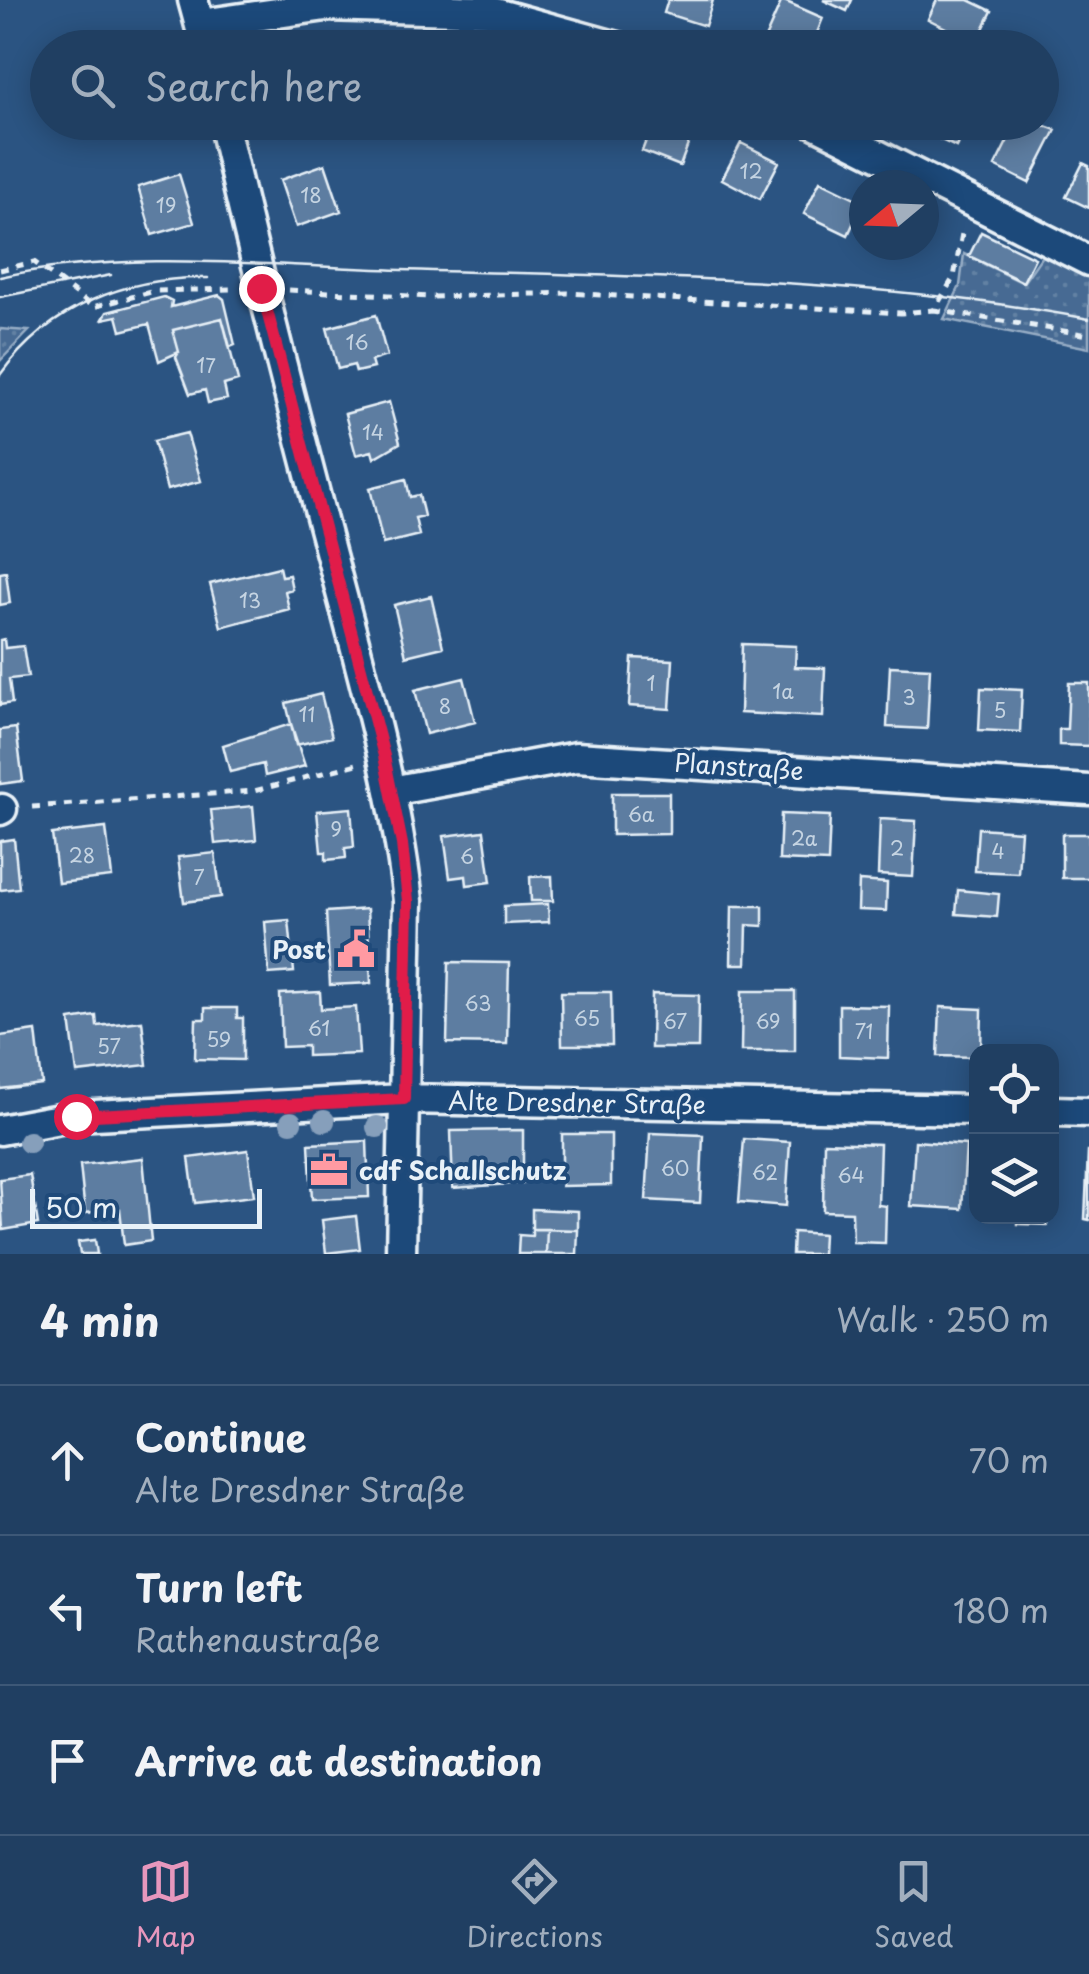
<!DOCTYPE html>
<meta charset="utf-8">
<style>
:root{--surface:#203f62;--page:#284668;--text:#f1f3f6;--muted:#a2afbe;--line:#3d5877;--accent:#e797bd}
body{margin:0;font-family:"Playpen Sans",sans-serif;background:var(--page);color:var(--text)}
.controls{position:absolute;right:30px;bottom:30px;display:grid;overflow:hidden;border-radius:20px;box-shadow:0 5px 25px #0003}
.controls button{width:90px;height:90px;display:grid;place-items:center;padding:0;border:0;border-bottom:2px solid var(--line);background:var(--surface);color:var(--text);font:50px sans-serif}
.compass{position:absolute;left:849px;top:170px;width:90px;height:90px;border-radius:50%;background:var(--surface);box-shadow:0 5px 25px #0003;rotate:251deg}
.scale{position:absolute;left:30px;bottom:25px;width:232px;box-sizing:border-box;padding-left:10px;border:5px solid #e8f1f8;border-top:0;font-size:28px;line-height:35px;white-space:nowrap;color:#e8f1f8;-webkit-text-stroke:8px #1f4a7a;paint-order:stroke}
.stop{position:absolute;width:30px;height:30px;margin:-22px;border:8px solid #e11d48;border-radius:50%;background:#fff}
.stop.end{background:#e11d48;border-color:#fff;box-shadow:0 2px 10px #0008}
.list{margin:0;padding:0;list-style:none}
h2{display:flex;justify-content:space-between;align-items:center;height:130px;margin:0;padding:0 40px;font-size:42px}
h2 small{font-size:32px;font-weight:400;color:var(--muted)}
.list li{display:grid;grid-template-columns:65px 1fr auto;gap:30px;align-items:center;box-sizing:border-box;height:150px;padding:0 40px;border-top:2px solid var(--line)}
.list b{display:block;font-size:38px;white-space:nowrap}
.list p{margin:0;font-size:32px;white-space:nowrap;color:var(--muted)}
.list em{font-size:32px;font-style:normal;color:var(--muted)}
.icon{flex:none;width:55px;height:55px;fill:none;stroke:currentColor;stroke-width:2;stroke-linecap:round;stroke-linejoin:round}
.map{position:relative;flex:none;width:1089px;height:1254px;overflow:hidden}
.search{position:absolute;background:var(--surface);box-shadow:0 5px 25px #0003;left:30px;right:30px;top:30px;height:110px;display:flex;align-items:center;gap:25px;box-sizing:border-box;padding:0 35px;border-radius:55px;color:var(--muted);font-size:38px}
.sheet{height:580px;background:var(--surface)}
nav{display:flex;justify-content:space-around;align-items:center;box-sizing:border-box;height:140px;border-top:2px solid var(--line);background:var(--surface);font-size:28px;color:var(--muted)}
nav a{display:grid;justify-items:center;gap:5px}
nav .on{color:var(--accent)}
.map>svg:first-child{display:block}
</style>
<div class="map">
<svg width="1089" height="1254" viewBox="0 0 1089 1254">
<defs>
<pattern id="grass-dots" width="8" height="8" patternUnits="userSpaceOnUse" patternTransform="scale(2.5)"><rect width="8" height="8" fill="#476b93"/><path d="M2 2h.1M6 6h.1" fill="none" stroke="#6281a3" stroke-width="1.8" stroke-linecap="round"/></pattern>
</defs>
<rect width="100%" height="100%" fill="#2b5482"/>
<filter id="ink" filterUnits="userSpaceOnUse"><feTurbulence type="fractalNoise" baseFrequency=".01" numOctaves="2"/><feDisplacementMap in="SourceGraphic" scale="20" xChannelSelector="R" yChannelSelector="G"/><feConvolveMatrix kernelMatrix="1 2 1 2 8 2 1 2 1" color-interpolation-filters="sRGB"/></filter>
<g filter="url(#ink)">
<!-- grass -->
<path fill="url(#grass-dots)" stroke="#98aec6" stroke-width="2.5" d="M 1044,253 L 1089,272 L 1089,348 L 944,319 L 960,286 L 964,254 L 1023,283 Z
M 0,329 L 29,331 L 0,361 Z"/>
<!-- building -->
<path fill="#5d7da1" stroke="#e8f1f8" stroke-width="2.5" d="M 668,0 L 713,0 L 705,26 L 664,13 Z
M 782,0 L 823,18 L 811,48 L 763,43 Z
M 823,0 L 852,0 L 847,11 Z
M 937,0 L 969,0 L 992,11 L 976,43 L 928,19 Z
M 131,122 L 175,122 L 175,123 L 134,134 Z
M 653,122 L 696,123 L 680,166 L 642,151 Z
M 917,122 L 968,122 L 956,147 L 914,127 Z
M 1034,122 L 1056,130 L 1029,183 L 995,166 L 1016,124 L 1030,131 Z
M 741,143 L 779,162 L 760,199 L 722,179 Z
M 1083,163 L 1089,166 L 1089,208 L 1066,197 Z
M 325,164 L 341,211 L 296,227 L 280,180 Z
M 179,174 L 194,223 L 152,235 L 138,187 Z
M 820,181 L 863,202 L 848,235 L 804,214 Z
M 981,232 L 1035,258 L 1023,282 L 969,256 Z
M 219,295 L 224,299 L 235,345 L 230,347 L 222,318 L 173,330 L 179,352 L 159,361 L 149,324 L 121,331 L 117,316 L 103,319 L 107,312 L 164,297 L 172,301 L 171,307 Z
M 376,315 L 387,356 L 371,361 L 373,368 L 356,372 L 354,365 L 338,369 L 327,328 Z
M 222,318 L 238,381 L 224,385 L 227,399 L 208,403 L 205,390 L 190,394 L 176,357 L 179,352 L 173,330 Z
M 389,402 L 400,443 L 374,458 L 372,451 L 356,455 L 345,414 Z
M 187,433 L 201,481 L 167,490 L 154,441 Z
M 406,479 L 410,497 L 419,495 L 424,516 L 415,518 L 419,535 L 383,544 L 370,488 Z
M 279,567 L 281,576 L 289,575 L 292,589 L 285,591 L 289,609 L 221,627 L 210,584 Z
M 6,572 L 10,603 L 0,605 L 0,573 Z
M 431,596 L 443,647 L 406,656 L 394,605 Z
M 4,639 L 5,648 L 23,646 L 28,677 L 9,679 L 12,703 L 0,705 L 0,640 Z
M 742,644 L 796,646 L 795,667 L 825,668 L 823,717 L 740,713 Z
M 632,658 L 673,660 L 670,709 L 629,706 Z
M 890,666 L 930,668 L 927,729 L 887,727 Z
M 464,678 L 475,722 L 426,734 L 415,690 Z
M 1069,683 L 1089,683 L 1089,746 L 1059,745 L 1059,729 L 1067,729 Z
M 981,688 L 1022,690 L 1020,732 L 979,730 Z
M 321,694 L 332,737 L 296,745 L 286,703 Z
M 291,724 L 305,766 L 265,776 L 263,764 L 230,772 L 223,745 Z
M 16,728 L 23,781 L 0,784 L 0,730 Z
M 612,793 L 669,793 L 669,834 L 612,835 Z
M 253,806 L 256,840 L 215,844 L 211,810 Z
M 351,808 L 354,847 L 345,848 L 346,858 L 326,860 L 326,852 L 321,852 L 317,811 Z
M 781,814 L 830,816 L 828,862 L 779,860 Z
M 880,819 L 916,821 L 913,877 L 878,875 Z
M 106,828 L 112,877 L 58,883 L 52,834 Z
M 978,828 L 1021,831 L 1018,873 L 975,871 Z
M 484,831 L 491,882 L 467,885 L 466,876 L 450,878 L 444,836 Z
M 1062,834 L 1089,834 L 1089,878 L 1062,878 Z
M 14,839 L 19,888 L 0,890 L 0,841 Z
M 215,853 L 221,897 L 184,902 L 178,857 Z
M 552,876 L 553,901 L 531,901 L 530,877 Z
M 859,881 L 887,883 L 886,911 L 858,910 Z
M 958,890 L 999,894 L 997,917 L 956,914 Z
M 548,904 L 549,922 L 504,924 L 504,906 Z
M 732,906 L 763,906 L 763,926 L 747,925 L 746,964 L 731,964 Z
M 367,909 L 371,983 L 330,985 L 326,912 Z
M 289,920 L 294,972 L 269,974 L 265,922 Z
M 449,962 L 509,963 L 507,1044 L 447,1043 Z
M 742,991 L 795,991 L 795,1051 L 741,1051 Z
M 320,992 L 321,1009 L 356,1007 L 359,1054 L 307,1056 L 307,1046 L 282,1047 L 280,994 Z
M 561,992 L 611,992 L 612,1045 L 562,1045 Z
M 652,994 L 699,995 L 698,1048 L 651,1048 Z
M 839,1005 L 889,1006 L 888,1058 L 839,1056 Z
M 940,1007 L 982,1009 L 981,1052 L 976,1057 L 938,1056 Z
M 205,1008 L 237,1008 L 237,1018 L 243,1018 L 243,1060 L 195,1059 L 196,1019 L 205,1019 Z
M 96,1016 L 97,1026 L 142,1021 L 147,1065 L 77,1073 L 70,1020 Z
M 36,1031 L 42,1084 L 0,1089 L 0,1036 Z
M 523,1130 L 523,1183 L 453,1188 L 451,1131 Z
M 650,1133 L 703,1135 L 700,1203 L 646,1200 Z
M 562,1134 L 611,1134 L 611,1185 L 562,1186 Z
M 744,1139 L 790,1142 L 786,1206 L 739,1202 Z
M 367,1141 L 369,1197 L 312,1199 L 309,1144 Z
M 915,1141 L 966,1145 L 962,1209 L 911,1206 Z
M 824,1142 L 880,1144 L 878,1205 L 886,1206 L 885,1243 L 853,1242 L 852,1212 L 823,1211 Z
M 248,1150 L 254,1196 L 195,1203 L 189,1158 Z
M 1088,1151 L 1089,1151 L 1089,1220 L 1085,1219 Z
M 143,1158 L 151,1241 L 124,1245 L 120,1209 L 85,1213 L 80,1165 Z
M 30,1175 L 38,1224 L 3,1230 L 0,1179 Z
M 532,1209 L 578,1211 L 578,1230 L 532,1229 Z
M 356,1216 L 360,1249 L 326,1253 L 322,1220 Z
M 1018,1216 L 1047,1216 L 1047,1225 L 1018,1224 Z
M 532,1229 L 547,1229 L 546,1254 L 518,1254 L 519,1235 L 532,1236 Z
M 547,1229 L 578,1230 L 577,1254 L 546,1254 Z
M 793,1232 L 823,1234 L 822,1254 L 792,1254 Z
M 95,1240 L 97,1254 L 80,1254 L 78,1242 Z"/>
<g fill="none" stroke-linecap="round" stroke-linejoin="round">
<!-- minor casing -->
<g stroke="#e8f1f8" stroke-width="35">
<path id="minor" d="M 193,0 L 206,48
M 201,24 L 326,6 L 488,11 L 622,48
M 223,122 C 257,271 295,419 334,566 C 363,677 395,787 408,901 L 401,1254
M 812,122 L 1089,261
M 391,791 L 576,757 L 1089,790
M 0,810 L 2,809
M 1052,1111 L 1089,1112
M 0,1130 L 76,1116 L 403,1099 L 976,1110"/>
</g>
<!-- path -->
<path stroke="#e8f1f8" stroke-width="5" stroke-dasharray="8 8" stroke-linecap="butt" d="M 0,270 L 34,262 L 93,307 L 155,291 L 234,289
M 289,290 L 430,297 L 567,293 L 901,313 L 934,310 L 954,277 L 963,228
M 934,310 L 1089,335
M 32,807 L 254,791 L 357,764"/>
<!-- minor -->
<use href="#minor" stroke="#1f4a7a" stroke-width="28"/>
<!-- tram -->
<path stroke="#e8f1f8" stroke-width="2.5" d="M 0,277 C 130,249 269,266 401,270 C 631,277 862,276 1089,319
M 0,297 L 111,275
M 0,375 C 49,307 126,276 208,278"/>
</g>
<!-- trees -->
<g fill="#869fbb">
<circle cx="324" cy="1121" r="11"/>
<circle cx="291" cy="1122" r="11"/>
<circle cx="377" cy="1127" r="11"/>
<circle cx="29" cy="1142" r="11"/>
</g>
</g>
<g fill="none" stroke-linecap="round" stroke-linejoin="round" filter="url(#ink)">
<!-- route -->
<path stroke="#e11d48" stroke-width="12" d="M 76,1116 L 404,1099 L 408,901 L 402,844 L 384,756 L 261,288"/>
</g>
<!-- icons -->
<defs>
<g id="civic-bare" transform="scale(3)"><path d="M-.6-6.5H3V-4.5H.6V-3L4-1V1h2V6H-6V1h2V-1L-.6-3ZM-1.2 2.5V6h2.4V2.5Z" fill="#ff9aa2" stroke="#1f4a7a" stroke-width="2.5" paint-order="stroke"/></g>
<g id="office-bare" transform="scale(3)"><path d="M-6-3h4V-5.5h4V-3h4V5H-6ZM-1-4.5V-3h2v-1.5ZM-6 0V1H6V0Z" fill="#ff9aa2" stroke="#1f4a7a" stroke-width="2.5" paint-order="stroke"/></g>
</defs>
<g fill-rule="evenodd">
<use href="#civic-bare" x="356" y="949"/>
<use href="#office-bare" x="329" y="1170"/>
</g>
<g text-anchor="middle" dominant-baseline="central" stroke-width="8" stroke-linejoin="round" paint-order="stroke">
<!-- number labels -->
<g font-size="20" fill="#c5d4e2">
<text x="751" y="171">12</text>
<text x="311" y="195">18</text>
<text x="166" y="205">19</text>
<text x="357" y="342">16</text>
<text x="206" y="365">17</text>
<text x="373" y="432">14</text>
<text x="250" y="600">13</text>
<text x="651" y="683">1</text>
<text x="783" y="691">1a</text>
<text x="909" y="697">3</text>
<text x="445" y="706">8</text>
<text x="1000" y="710">5</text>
<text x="307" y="714">11</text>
<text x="641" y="814">6a</text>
<text x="336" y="829">9</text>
<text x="804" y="838">2a</text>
<text x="897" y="848">2</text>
<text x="998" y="851">4</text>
<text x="82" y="855">28</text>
<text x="467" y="856">6</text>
<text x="199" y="877">7</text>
<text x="478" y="1003">63</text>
<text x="587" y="1018">65</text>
<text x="675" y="1021">67</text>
<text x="768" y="1021">69</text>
<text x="319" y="1028">61</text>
<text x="864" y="1031">71</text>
<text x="219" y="1039">59</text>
<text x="109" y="1046">57</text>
<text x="675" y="1168">60</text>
<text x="765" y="1172">62</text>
<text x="851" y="1175">64</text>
</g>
<!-- street labels -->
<g font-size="25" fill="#e8f1f8" stroke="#1f4a7a">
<text transform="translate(739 766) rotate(4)">Planstraße</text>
<text transform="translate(577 1102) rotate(1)">Alte Dresdner Straße</text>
</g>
<!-- poi labels -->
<g font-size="25" font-weight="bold" fill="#e8f1f8" stroke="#1f4a7a" text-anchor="end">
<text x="326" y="949">Post</text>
<text x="359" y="1170" text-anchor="start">cdf Schallschutz</text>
</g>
</g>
</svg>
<div class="controls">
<button><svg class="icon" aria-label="locate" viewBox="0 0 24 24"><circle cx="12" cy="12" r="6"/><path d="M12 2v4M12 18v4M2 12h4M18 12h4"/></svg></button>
<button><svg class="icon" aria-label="layers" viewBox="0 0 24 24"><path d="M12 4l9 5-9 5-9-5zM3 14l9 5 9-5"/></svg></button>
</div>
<svg class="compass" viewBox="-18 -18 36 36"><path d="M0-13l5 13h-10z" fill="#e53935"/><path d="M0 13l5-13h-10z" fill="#a2afbe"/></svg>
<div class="scale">50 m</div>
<div class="stop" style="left:76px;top:1116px"></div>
<div class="stop end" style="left:261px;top:288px"></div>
<div class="search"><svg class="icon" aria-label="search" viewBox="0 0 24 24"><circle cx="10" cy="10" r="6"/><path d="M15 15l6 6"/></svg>Search here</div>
</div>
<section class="sheet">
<h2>4 min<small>Walk · 250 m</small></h2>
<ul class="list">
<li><svg class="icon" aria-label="ahead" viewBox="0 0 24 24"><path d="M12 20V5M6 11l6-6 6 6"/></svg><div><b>Continue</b><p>Alte Dresdner Straße</p></div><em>70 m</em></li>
<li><svg class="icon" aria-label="left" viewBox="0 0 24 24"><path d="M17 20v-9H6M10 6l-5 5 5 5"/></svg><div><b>Turn left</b><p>Rathenaustraße</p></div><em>180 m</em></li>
<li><svg class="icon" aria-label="arrive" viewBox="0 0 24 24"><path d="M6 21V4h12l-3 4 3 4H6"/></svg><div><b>Arrive at destination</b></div></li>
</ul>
</section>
<nav>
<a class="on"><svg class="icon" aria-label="map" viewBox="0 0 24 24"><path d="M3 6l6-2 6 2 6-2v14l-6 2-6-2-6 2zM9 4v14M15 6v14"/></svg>Map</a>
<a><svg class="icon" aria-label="directions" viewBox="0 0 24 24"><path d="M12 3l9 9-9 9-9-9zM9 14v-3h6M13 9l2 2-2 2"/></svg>Directions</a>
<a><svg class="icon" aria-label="saved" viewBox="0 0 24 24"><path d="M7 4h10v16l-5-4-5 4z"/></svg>Saved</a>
</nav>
